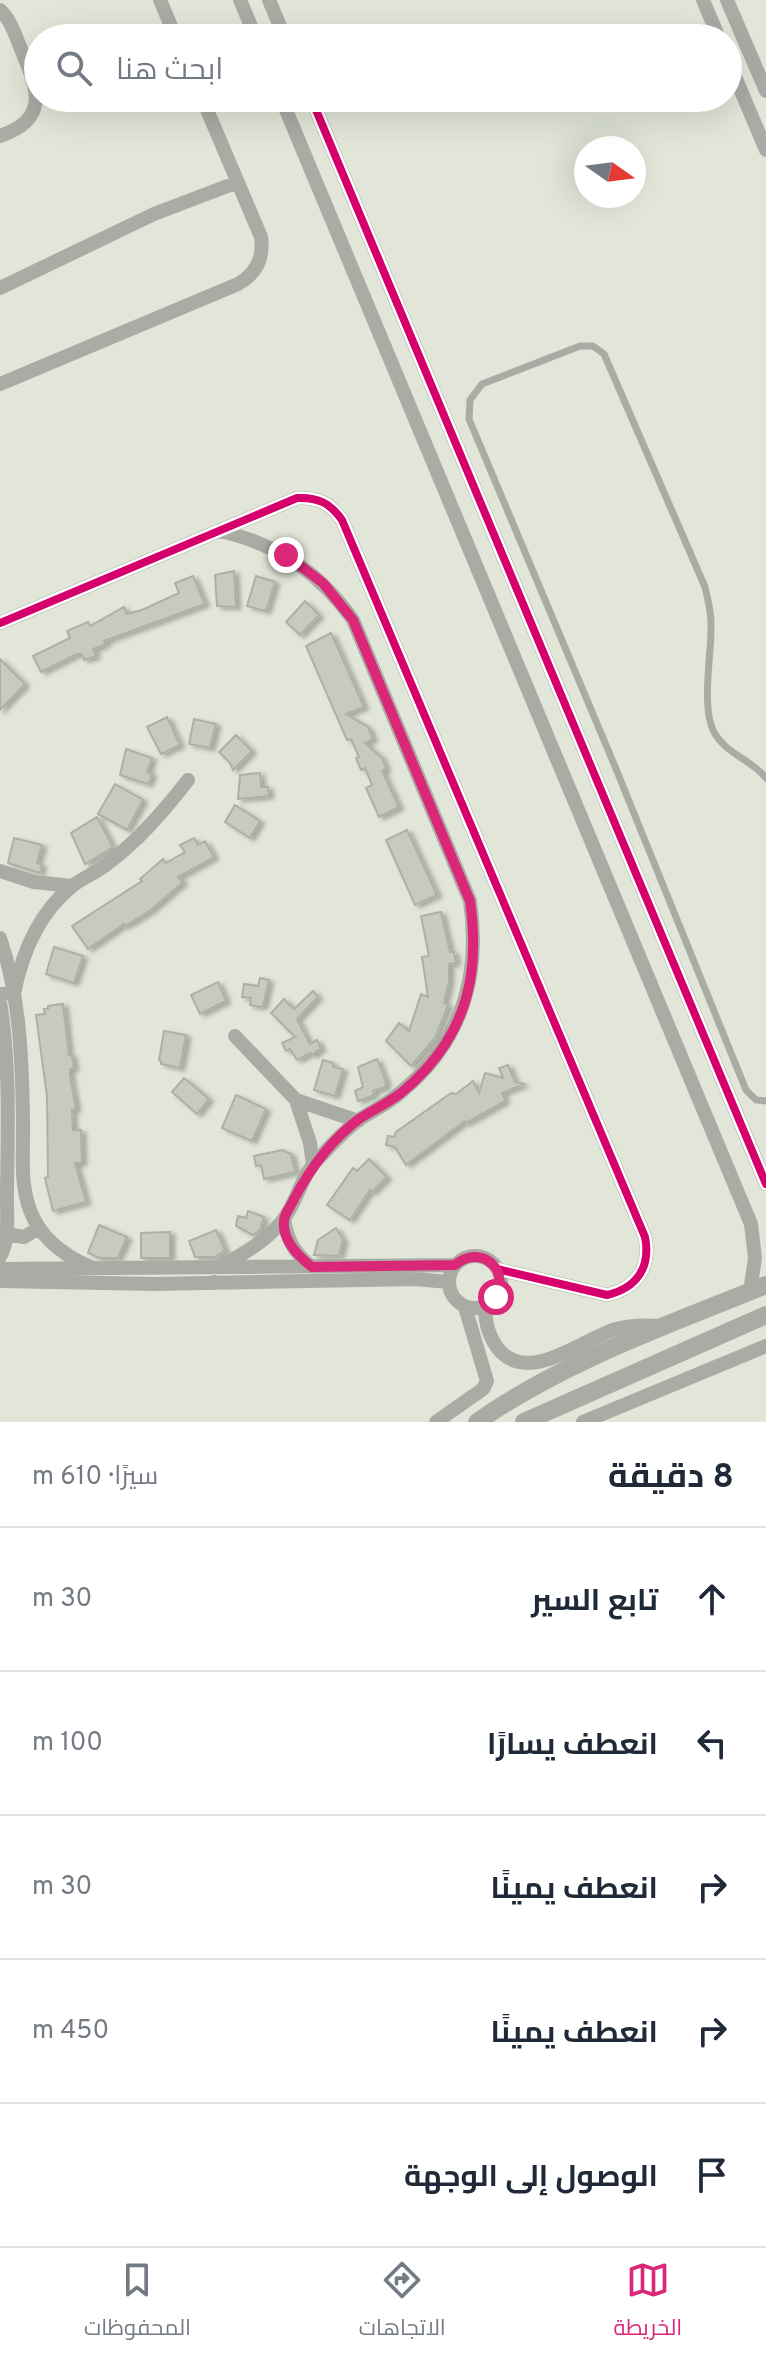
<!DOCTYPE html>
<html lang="ar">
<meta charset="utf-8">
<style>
:root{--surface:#fff;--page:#f6f6f7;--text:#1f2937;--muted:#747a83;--line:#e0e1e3;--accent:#db2777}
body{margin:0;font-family:Overpass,Cairo,sans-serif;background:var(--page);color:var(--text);direction:rtl}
.compass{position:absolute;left:574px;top:136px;width:72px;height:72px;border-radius:50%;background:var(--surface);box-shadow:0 8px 32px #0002;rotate:104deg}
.stop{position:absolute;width:24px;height:24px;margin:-18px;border:6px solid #db2777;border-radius:50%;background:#fff}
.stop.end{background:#db2777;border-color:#fff;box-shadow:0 2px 8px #0008}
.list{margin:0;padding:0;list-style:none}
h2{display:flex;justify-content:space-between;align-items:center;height:104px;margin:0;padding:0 32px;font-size:34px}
h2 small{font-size:26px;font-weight:400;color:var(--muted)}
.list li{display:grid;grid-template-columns:52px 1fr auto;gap:24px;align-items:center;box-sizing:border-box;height:144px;padding:0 32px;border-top:2px solid var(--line)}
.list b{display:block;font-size:30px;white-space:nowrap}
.list em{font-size:26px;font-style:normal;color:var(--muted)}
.icon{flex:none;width:44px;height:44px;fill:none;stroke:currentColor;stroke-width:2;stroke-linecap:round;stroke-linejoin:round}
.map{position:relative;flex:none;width:766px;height:1422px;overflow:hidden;direction:ltr}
.search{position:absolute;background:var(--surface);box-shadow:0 8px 32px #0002;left:24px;right:24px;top:24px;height:88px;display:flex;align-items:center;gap:20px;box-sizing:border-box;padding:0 28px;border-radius:44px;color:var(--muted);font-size:30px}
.sheet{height:824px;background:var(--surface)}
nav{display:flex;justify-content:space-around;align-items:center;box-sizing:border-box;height:112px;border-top:2px solid var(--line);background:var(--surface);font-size:22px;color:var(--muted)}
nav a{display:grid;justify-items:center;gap:4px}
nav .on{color:var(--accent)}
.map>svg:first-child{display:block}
</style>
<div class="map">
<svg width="766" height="1422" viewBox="0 0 766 1422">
<defs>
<filter id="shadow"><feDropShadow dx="4.5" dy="2.5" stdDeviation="2" flood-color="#0004"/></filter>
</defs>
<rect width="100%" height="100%" fill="#e1e6d8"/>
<!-- building -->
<path fill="#c6cabf" stroke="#acb0a5" stroke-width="2" filter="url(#shadow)" d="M 234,571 L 236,607 L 217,606 L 215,575 Z
M 193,576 L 205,604 L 104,641 L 106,644 L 93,649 L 96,656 L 84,660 L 82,654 L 77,654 L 41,672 L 33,656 L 70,638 L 67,631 L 88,622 L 90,626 L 124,607 L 127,614 L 142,610 L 179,593 L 175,583 Z
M 256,576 L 275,582 L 266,611 L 247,606 Z
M 305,601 L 319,615 L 300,635 L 286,622 Z
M 331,633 L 364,707 L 346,714 L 368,727 L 373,739 L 365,743 L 382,758 L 386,769 L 382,771 L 399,807 L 379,817 L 366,788 L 372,785 L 365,768 L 361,770 L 356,758 L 359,757 L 351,739 L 347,740 L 306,646 Z
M 0,659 L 25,684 L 0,710 Z
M 167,717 L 180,745 L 161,754 L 147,727 Z
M 194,719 L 216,724 L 210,748 L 189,744 Z
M 236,735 L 252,751 L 233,770 L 230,763 L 219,752 Z
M 126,749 L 152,758 L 147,772 L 152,774 L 148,784 L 120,775 Z
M 260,773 L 261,787 L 268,787 L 269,796 L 238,799 L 240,775 Z
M 115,784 L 143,800 L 127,830 L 98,814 Z
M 235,805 L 260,821 L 250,838 L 225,822 Z
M 97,817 L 113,847 L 85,864 L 71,833 Z
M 407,830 L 437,895 L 415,905 L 386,840 Z
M 14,838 L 42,845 L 37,863 L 42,865 L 40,873 L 8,863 Z
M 194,838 L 198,845 L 205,841 L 214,857 L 178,877 L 183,882 L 151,910 L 125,926 L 124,924 L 88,949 L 72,926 L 142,881 L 140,879 L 163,859 L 166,863 L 185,852 L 180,845 Z
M 441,912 L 450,952 L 454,952 L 456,963 L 449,964 L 449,981 L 444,1003 L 448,1005 L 435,1038 L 411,1066 L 386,1041 L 399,1023 L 409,1031 L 421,994 L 428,997 L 422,957 L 429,956 L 421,916 Z
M 54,947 L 83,956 L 74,983 L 46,974 Z
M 260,978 L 269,980 L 263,1006 L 260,1007 L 250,1005 L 251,998 L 242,997 L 244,984 L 258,986 Z
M 218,982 L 226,1001 L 200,1014 L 191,995 Z
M 313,991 L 318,997 L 297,1019 L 310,1044 L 317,1040 L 321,1049 L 315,1052 L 315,1055 L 310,1053 L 297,1060 L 290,1049 L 286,1051 L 282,1043 L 295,1037 L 271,1013 L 284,999 L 294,1009 Z
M 63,1004 L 69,1055 L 72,1055 L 74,1068 L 70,1069 L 70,1076 L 76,1109 L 72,1110 L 73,1130 L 81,1130 L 82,1163 L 75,1163 L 86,1202 L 53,1211 L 45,1178 L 48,1177 L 47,1096 L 36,1015 L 45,1014 L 44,1009 L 48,1009 L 48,1006 Z
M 164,1031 L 186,1035 L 180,1068 L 161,1064 L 161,1061 L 159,1060 Z
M 377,1059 L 386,1082 L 385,1087 L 373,1091 L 374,1095 L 358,1101 L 355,1091 L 363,1087 L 358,1067 Z
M 323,1060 L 333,1063 L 333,1067 L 343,1069 L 335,1096 L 314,1090 Z
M 508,1065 L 515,1082 L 524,1084 L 502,1093 L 505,1101 L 466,1123 L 465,1121 L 406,1165 L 395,1147 L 386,1145 L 388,1136 L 394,1137 L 396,1132 L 451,1093 L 456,1094 L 473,1081 L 479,1093 L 485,1073 L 503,1078 L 499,1068 Z
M 184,1078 L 209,1099 L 197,1114 L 172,1092 Z
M 236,1095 L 266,1109 L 252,1141 L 222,1128 Z
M 282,1150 L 291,1154 L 295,1172 L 264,1179 L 261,1165 L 256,1166 L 254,1156 Z
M 369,1159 L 387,1177 L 372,1192 L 370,1190 L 350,1220 L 327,1205 L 353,1168 L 357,1171 Z
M 248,1211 L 264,1217 L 260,1230 L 253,1235 L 236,1226 L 238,1216 L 246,1218 Z
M 99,1225 L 127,1237 L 118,1258 L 100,1258 L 88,1253 Z
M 336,1228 L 343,1240 L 339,1256 L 314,1255 L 318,1240 Z
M 216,1230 L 225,1250 L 216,1257 L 195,1257 L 189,1241 Z
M 170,1232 L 170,1258 L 141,1258 L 141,1233 Z"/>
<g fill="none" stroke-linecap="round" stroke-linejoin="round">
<!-- service -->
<path stroke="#aaaba5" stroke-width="7" d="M 766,778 C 752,760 728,755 715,734 C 700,709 712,653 711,624 C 711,611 708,599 705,587 L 604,354 L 593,346 L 580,346 L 482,384 L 470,400 L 469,419 L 614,764 L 746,1090 L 756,1100 L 766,1101"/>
<!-- minor -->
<path stroke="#aaaba5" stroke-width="14" d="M 160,0 L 176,38
M 240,0 L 256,38
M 269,0 L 285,38
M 703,0 L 719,38
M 727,0 L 766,91
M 0,10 C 11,20 15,35 21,49 C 37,88 51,119 0,136
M 728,60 L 766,150
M 281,98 L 751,1224 L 755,1258 L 750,1292
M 311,98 L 766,1184
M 0,288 L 154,214 L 238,182
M 0,384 L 238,284 C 256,274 264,258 261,237 L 202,98
M 0,623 L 297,498 C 318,497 330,503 342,520 L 645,1237 C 651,1267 637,1288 607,1295 L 497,1269
M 0,871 L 34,882 L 72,886
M 0,938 C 20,996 22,1058 23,1119 C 24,1149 19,1181 30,1210 C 40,1238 63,1255 90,1267
M 0,994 L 14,993 C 22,954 39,913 71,887 C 82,878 96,873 107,864 C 139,840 164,811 188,780
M 0,1002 C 10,1064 8,1126 7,1189 C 6,1211 11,1237 0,1257
M 235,1036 L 296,1100 L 310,1143 L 313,1165
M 296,1100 L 358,1121
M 284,1219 C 287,1240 295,1254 312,1267
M 7,1234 L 24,1237 L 39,1228
M449 1282a26 26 0 1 1 52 0a26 26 0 1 1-52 0Z
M 0,1269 L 455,1265
M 214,1269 C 239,1257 266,1242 283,1220 C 297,1202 301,1177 316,1161 C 330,1147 344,1130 360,1119 C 374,1110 389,1103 401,1092 C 462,1042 481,977 470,901 L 353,620 C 319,572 277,544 220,531
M 0,1281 L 154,1284 L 415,1279 L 448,1282
M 485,1306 C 485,1324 489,1339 501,1352 C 532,1383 583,1339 616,1329 C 630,1325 645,1325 660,1326
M 436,1422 L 483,1389 L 487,1381 L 465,1307
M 583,1422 L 766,1346"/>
<!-- tertiary -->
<path stroke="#aaaba5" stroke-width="18" d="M 477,1422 C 564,1361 668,1325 766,1285
M 524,1422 L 766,1315"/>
<!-- cycleway casing -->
<g stroke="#fff" stroke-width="13">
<path id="cycleway" d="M 311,98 L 766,1184
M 0,623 L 297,498 C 318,497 330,503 342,520 L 645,1237 C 651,1267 637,1288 607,1295 L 497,1269"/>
</g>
<!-- cycleway -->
<use href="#cycleway" stroke="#d6006c" stroke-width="8"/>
</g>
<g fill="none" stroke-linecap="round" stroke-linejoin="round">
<!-- route -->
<path stroke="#db2777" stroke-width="10" d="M 286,555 L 323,583 L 353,620 L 470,901 C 477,951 474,999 446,1043 C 434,1062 418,1079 401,1093 C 388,1103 373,1110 359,1119 C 331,1140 310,1169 294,1199 C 291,1206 284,1214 284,1221 C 282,1240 298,1256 312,1267 L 455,1265 C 480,1244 510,1268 496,1297"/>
</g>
</svg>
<svg class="compass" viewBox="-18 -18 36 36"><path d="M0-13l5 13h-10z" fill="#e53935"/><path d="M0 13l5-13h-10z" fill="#747a83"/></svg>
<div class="stop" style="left:496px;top:1297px"></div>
<div class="stop end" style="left:286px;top:555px"></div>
<div class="search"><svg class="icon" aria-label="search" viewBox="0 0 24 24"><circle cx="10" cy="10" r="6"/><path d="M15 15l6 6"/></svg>ابحث هنا</div>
</div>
<section class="sheet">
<h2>8 دقيقة<small>سيرًا · 610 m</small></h2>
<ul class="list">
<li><svg class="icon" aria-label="ahead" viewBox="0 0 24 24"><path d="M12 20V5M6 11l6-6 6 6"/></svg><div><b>تابع السير</b></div><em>30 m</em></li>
<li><svg class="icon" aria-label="left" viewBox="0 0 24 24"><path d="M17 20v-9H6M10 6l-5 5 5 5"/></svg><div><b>انعطف يسارًا</b></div><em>100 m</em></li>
<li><svg class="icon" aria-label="right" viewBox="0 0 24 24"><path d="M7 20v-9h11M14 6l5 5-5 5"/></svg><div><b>انعطف يمينًا</b></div><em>30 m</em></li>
<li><svg class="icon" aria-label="right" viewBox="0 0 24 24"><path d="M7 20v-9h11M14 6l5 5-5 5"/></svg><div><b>انعطف يمينًا</b></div><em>450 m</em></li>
<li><svg class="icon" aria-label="arrive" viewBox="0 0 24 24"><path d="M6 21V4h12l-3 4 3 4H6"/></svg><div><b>الوصول إلى الوجهة</b></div></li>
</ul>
</section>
<nav>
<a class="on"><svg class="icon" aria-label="map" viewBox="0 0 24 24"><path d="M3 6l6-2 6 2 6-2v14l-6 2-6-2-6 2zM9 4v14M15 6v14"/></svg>الخريطة</a>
<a><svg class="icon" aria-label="directions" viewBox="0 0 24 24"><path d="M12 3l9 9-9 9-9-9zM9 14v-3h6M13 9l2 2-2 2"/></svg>الاتجاهات</a>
<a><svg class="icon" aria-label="saved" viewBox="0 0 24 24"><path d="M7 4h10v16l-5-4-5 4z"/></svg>المحفوظات</a>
</nav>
